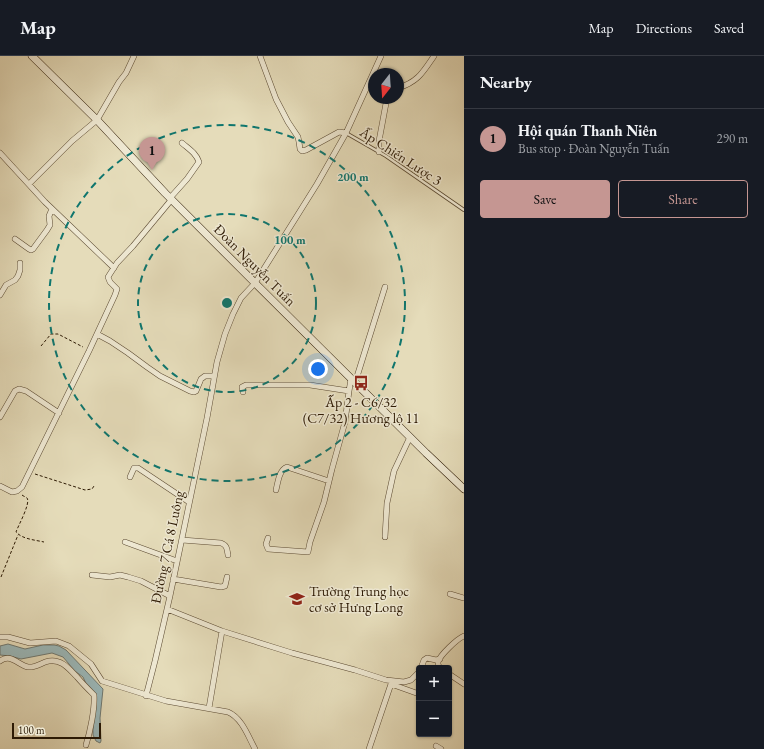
<!DOCTYPE html>
<meta charset="utf-8">
<style>
:root{--surface:#171b24;--page:#242831;--text:#f1f3f6;--muted:#9ea1a6;--line:#363941;--accent:#c59692}
body{margin:0;font-family:"EB Garamond",serif;background:var(--page);color:var(--text)}
.controls{position:absolute;right:12px;bottom:12px;display:grid;overflow:hidden;border-radius:4px;box-shadow:0 1px 3px #0004}
.controls button{width:36px;height:36px;display:grid;place-items:center;padding:0;border:0;border-bottom:1px solid var(--line);background:var(--surface);color:var(--text);font:20px sans-serif}
.compass{position:absolute;left:368px;top:12px;width:36px;height:36px;border-radius:50%;background:var(--surface);box-shadow:0 1px 3px #0004;rotate:197deg}
.scale{position:absolute;left:12px;bottom:10px;width:89px;box-sizing:border-box;padding-left:4px;border:2px solid #2d1a04;border-top:0;font-size:11px;line-height:14px;white-space:nowrap;color:#2d1a04;-webkit-text-stroke:3px #eee8d2;paint-order:stroke}
.you{position:absolute;left:318px;top:313px;width:14px;height:14px;margin:-10px;border:3px solid #fff;border-radius:50%;background:#1a73e8;box-shadow:0 0 0 6px #1a73e833}
.badge{display:grid;place-items:center;width:26px;height:26px;border-radius:50%;background:var(--accent);color:#111;font-size:13px;font-weight:700}
.pin{position:absolute;translate:-50% -33px;filter:drop-shadow(0 1px 2px #0008)}
.pin::after{content:'';position:absolute;top:21px;width:14px;height:12px;background:inherit;clip-path:polygon(0 0,100% 0,50% 100%)}
.list{margin:0;padding:0;list-style:none}
h2{display:flex;justify-content:space-between;align-items:center;height:52px;margin:0;padding:0 16px;font-size:17px}
h2 small{font-size:13px;font-weight:400;color:var(--muted)}
.list li{display:grid;grid-template-columns:26px 1fr auto;gap:12px;align-items:center;box-sizing:border-box;height:60px;padding:0 16px;border-top:1px solid var(--line)}
.list b{display:block;font-size:15px;white-space:nowrap}
.list p{margin:0;font-size:13px;white-space:nowrap;color:var(--muted)}
.list em{font-size:13px;font-style:normal;color:var(--muted)}
.actions{display:flex;gap:8px;padding:12px 16px}
.actions a{flex:1;padding:9px 0;border:1px solid var(--accent);border-radius:4px;text-align:center;font-size:14px;color:var(--accent)}
.actions .main{background:var(--accent);color:#111}
.map{position:relative;flex:none;width:464px;height:693px;overflow:hidden}
header{display:flex;align-items:center;gap:24px;box-sizing:border-box;height:56px;padding:0 20px;background:var(--surface);border-bottom:1px solid var(--line)}
header strong{font-size:19px}
nav{display:flex;gap:22px;margin-inline-start:auto;font-size:14px}
main{display:flex}
aside{flex:1;background:var(--surface)}
.map>svg:first-child{display:block}
</style>
<header>
<strong>Map</strong>
<nav><a>Map</a><a>Directions</a><a>Saved</a></nav>
</header>
<main>
<div class="map">
<svg width="464" height="693" viewBox="0 0 464 693">
<rect width="100%" height="100%" fill="#e5dcba"/>
<filter id="stains"><feTurbulence type="fractalNoise" baseFrequency=".005" numOctaves="4"/><feColorMatrix values="0 0 0 0 .2 0 0 0 0 .09 0 0 0 0 .02 0 0 0 .5 -.17"/></filter>
<radialGradient id="worn" r=".72"><stop offset=".6" stop-color="#630" stop-opacity="0"/><stop offset="1" stop-color="#630" stop-opacity=".3"/></radialGradient>
<!-- water -->
<path fill="#9bb9bb" stroke="#6f7972" d="M 8,588 L 25,593 L 43,589 L 54,589 L 59,590 L 66,594 L 85,614 L 103,633 L 100,662 L 101,685 L 100,687 L 96,685 L 93,679 L 93,664 L 95,647 L 83,621 L 75,615 L 63,601 L 52,597 L 21,603 L 10,600 L 0,599 L 0,590 Z"/>
<g fill="none" stroke-linecap="round" stroke-linejoin="round">
<!-- lane casing -->
<g stroke="#5b4a32" stroke-width="4">
<path id="lane" d="M 346,77 L 386,100 L 464,154"/>
</g>
<!-- street casing -->
<g stroke="#5b4a32" stroke-width="6">
<path id="street" d="M 260,0 L 276,43 L 288,66 L 298,81 L 299,86 L 300,93 L 302,95 L 306,94 L 339,76 L 346,77
M 398,32 C 418,26 423,16 434,0
M 379,96 L 379,85 L 387,42
M 0,97 L 45,146 L 114,212
M 29,128 L 72,85 L 97,64 L 119,26 L 126,17 L 134,0
M 170,142 L 187,123 L 199,106 C 196,97 189,93 182,87
M 15,183 L 29,193 L 31,194 L 33,193 L 47,174 L 50,169 L 49,160 L 52,153
M 0,239 L 6,229 L 15,224 L 18,220 L 20,214 L 20,207
M 97,278 L 110,285 L 128,297 L 147,311 L 160,320 L 190,335 L 194,336 L 196,335 L 201,323 L 205,320 L 214,320
M 355,327 L 385,231
M 243,336 L 242,331 L 246,329 L 310,329 L 349,335
M 0,361 L 15,335 L 19,333 L 26,335 L 59,357
M 130,421 L 134,412 L 138,412 L 189,446
M 0,430 L 12,436 L 17,435 L 22,431 L 89,295 L 115,239 L 117,233 L 110,226 L 108,221 L 117,207 L 133,190 L 172,143
M 276,434 C 278,426 279,414 287,411 L 329,425
M 385,481 L 387,447 L 394,415 L 410,381
M 268,482 L 266,488 L 268,493 L 308,496 L 310,486 L 324,446 L 332,413 L 345,366 L 349,335 L 351,323
M 182,484 L 221,487 C 227,489 227,493 228,499
M 125,486 L 177,505
M 92,519 L 110,521 L 120,519 L 128,521 L 141,525 L 170,540
M 173,523 L 221,531 L 225,530 L 227,521
M 450,538 L 464,542
M 167,553 L 222,575 L 292,597 L 355,614 L 386,624 L 404,626 L 411,624 L 419,616
M 0,581 L 8,581 L 30,587 L 56,585 L 69,590 L 91,608 L 102,625 L 166,645 L 228,656 C 242,662 248,680 255,693
M 0,605 C 11,597 18,609 28,611 C 36,612 42,606 49,605 C 62,603 69,613 77,621 C 82,627 88,633 94,639 C 95,653 90,676 86,689
M 421,612 L 424,604 L 427,602 L 436,604 L 440,603
M 440,612 C 438,609 438,609 438,606 C 440,599 457,583 464,580
M 449,618 L 464,628
M 391,628 L 419,638
M 146,640 L 155,605 L 170,540 L 207,362 L 217,306 L 225,278 L 233,258 L 241,242 L 255,227 L 317,128 L 346,77 L 381,0
M 209,652 L 222,575
M 436,690 L 441,693
M 369,693 L 392,625"/>
</g>
<!-- secondary casing -->
<g stroke="#2d1a04" stroke-width="8">
<path id="secondary" d="M 32,0 L 97,64 L 165,137 L 255,227 L 426,397 L 464,433"/>
</g>
<!-- path -->
<path stroke="#2d1a04" stroke-width="1" stroke-dasharray="3 2" stroke-linecap="butt" d="M 41,290 L 51,278 L 58,278 L 83,291
M 35,418 L 85,434 L 92,433 L 94,430
M 22,439 C 23,440 26,441 27,442 C 31,447 18,470 16,476 C 22,483 35,484 44,486
M 1,521 L 18,479"/>
<!-- lane -->
<use href="#lane" stroke="#eee8d2" stroke-width="2.5"/>
<!-- street -->
<use href="#street" stroke="#eee8d2" stroke-width="5"/>
<!-- secondary -->
<use href="#secondary" stroke="#eee8d2" stroke-width="7"/>
</g>
<!-- distance rings -->
<g fill="none" stroke="#0f766e" stroke-width="2" stroke-dasharray="7 5">
<circle cx="227" cy="247" r="89"/>
<circle cx="227" cy="247" r="178"/>
</g>
<!-- icons -->
<defs>
<g id="bus-bare" transform="scale(1.2)"><path d="M-5-6H5V4H4V6H2V4H-2V6H-4V4H-5ZM-3.5-4V0h7V-4ZM-3.5 1.2v1.5H-2V1.2ZM2 1.2v1.5H3.5V1.2Z" fill="#8f2418" stroke="#eee8d2" stroke-width="2.5" paint-order="stroke"/></g>
<g id="school-bare" transform="scale(1.2)"><path d="M0-5L7-2L0 1L-7-2ZM-4 1L0 2.5L4 1V4Q0 6-4 4Z" fill="#8f2418" stroke="#eee8d2" stroke-width="2.5" paint-order="stroke"/></g>
</defs>
<g fill-rule="evenodd">
<use href="#bus-bare" x="361" y="327"/>
<use href="#school-bare" x="297" y="543"/>
</g>
<g text-anchor="middle" dominant-baseline="central" stroke-width="3" stroke-linejoin="round" paint-order="stroke">
<!-- street labels -->
<g font-size="14" fill="#2d1a04" stroke="#eee8d2">
<text transform="translate(401 100) rotate(33)">Ấp Chiến Lược 3</text>
<text transform="translate(255 209) rotate(45)">Đoàn Nguyễn Tuấn</text>
<text transform="translate(167 491) rotate(-78)">Đường 7 Cá 8 Luông</text>
</g>
<!-- poi labels -->
<g font-size="14" fill="#2d1a04" stroke="#eee8d2">
<text x="361" y="346">Ấp 2 - C6/32<tspan x="361" dy="16">(C7/32) Hương lộ 11</tspan></text>
<text x="309" y="535" text-anchor="start">Trường Trung học<tspan x="309" dy="16">cơ sở Hưng Long</tspan></text>
</g>
</g>
<circle cx="227" cy="247" r="6" fill="#0f766e" stroke="#eee8d2" stroke-width="2"/>
<g font-size="12" text-anchor="middle" font-weight="bold" fill="#0f766e" stroke="#eee8d2" stroke-width="3" stroke-linejoin="round" paint-order="stroke">
<text x="353" y="125">200 m</text>
<text x="290" y="188">100 m</text>
</g>
<rect width="100%" height="100%" filter="url(#stains)"/>
<rect width="100%" height="100%" fill="url(#worn)"/>
</svg>
<div class="controls">
<button>+</button>
<button>−</button>
</div>
<svg class="compass" viewBox="-18 -18 36 36"><path d="M0-13l5 13h-10z" fill="#e53935"/><path d="M0 13l5-13h-10z" fill="#9ea1a6"/></svg>
<div class="scale">100 m</div>
<div class="you"></div>
<div class="pin badge" style="left:152px;top:114px">1</div>
</div>
<aside>
<h2>Nearby<small></small></h2>
<ul class="list">
<li><span class="badge">1</span><div><b>Hội quán Thanh Niên</b><p>Bus stop · Đoàn Nguyễn Tuấn</p></div><em>290 m</em></li>
</ul>
<div class="actions"><a class="main">Save</a><a>Share</a></div>
</aside>
</main>
